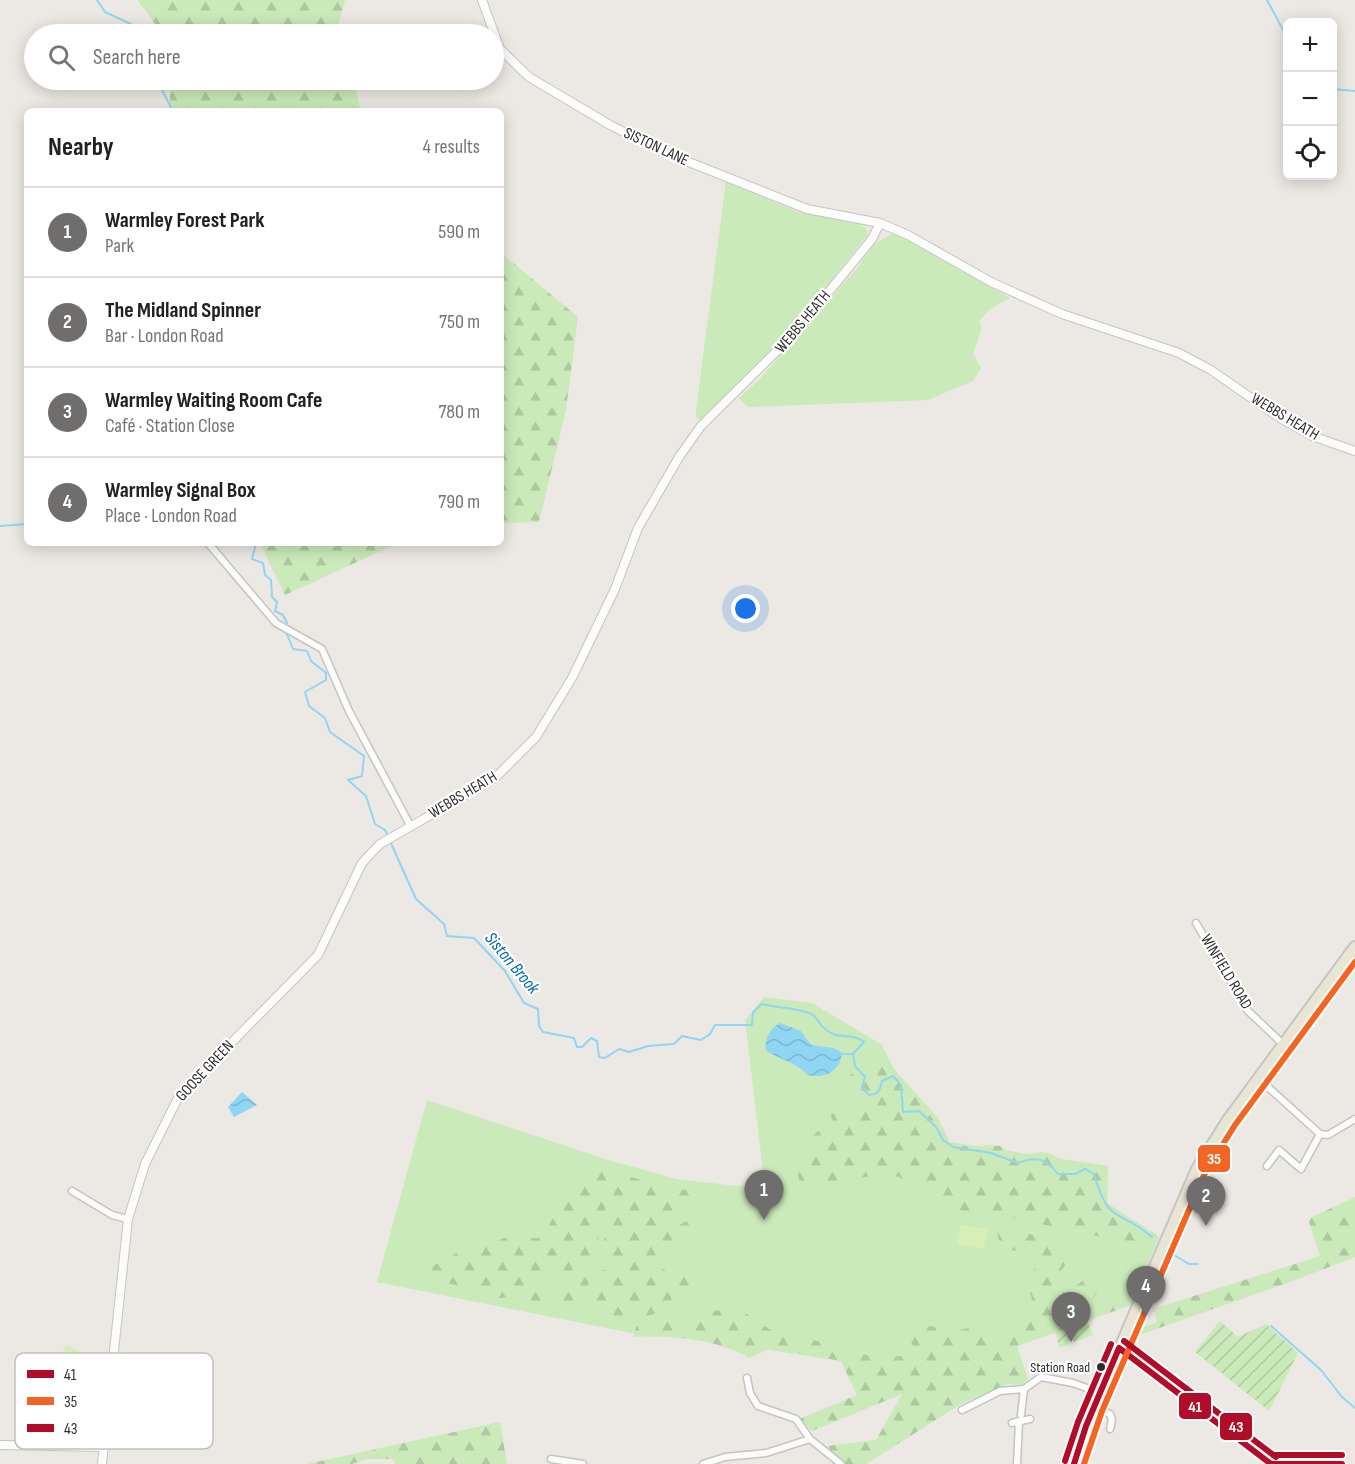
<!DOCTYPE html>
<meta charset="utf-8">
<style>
:root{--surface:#fff;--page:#f2f2f2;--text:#202124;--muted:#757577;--line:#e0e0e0;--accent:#706e6d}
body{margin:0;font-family:"Sofia Sans Condensed",sans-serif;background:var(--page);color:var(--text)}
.controls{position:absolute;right:18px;top:18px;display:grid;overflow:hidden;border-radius:9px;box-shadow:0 3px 15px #0003}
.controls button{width:54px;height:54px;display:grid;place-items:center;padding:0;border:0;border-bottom:2px solid var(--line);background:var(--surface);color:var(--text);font:30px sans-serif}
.you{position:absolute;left:746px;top:609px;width:21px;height:21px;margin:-15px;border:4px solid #fff;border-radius:50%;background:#1a73e8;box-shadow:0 0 0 9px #1a73e833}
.badge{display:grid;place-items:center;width:39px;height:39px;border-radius:50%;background:var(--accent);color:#fff;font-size:20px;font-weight:700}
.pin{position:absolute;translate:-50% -50px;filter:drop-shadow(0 2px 3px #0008)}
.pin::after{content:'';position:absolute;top:32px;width:21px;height:18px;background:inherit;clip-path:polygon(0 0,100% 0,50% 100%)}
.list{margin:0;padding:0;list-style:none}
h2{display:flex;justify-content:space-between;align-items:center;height:78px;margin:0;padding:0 24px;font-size:26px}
h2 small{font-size:20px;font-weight:400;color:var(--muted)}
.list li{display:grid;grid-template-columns:39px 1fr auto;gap:18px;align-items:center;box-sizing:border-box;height:90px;padding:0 24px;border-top:2px solid var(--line)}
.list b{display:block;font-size:22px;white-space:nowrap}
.list p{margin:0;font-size:20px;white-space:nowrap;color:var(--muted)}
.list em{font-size:20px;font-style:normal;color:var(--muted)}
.icon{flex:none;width:33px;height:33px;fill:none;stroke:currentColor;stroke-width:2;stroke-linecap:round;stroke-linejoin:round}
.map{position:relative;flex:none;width:1355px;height:1464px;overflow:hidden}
.search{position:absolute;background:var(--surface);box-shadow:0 3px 15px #0003;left:24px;top:24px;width:480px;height:66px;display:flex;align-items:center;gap:15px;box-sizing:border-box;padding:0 21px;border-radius:33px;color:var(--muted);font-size:22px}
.panel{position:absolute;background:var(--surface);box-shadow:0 3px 15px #0003;left:24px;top:108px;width:480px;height:438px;border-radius:9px}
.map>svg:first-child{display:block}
</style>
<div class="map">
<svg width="1355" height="1464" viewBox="0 0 1355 1464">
<defs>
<pattern id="forest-firs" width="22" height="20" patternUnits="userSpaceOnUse" patternTransform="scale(1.5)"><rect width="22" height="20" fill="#caeab9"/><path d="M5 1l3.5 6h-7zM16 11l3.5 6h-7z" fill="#aec99f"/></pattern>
<pattern id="garden-furrows" width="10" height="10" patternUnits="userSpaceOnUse" patternTransform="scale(1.5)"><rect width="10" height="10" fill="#caeab9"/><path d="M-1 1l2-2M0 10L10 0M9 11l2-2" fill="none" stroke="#aec99f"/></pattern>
<pattern id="water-waves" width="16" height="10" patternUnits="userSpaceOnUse" patternTransform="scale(1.5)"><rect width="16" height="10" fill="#90d5f4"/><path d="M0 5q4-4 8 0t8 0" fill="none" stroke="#7cb7d2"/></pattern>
</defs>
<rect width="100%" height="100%" fill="#ece8e3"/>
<!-- grass -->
<path fill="#caeab9" d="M 726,181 L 798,212 L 856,223 L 865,227 L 868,234 L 785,339 L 700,420 L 696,417 L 696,410 Z
M 892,234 L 900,236 L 1010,298 L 990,309 L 979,321 L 982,328 L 973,354 L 981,368 L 973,381 L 928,400 L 748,407 L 739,398 L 759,380 L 857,268 L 874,244 Z
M 764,997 L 812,1003 L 882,1045 L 894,1069 L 938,1118 L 950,1142 L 1108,1166 L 1107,1203 L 1159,1237 L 1131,1305 L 1017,1346 L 902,1393 L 841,1361 L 693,1338 L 631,1333 L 377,1282 L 427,1100 L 608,1160 L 676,1179 L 754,1188 L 760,1183 L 763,1171 L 745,1020 Z"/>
<!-- forest -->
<path fill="url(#forest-firs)" d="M 138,0 L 345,0 L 336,34 L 162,34 Z
M 171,80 L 353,80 L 361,111 L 169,111 Z
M 501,253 L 578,317 L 566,410 L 539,522 L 501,523 Z
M 260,543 L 398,543 L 285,595 Z
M 879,1058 L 925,1107 L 946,1139 L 953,1144 L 974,1148 L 987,1145 L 1000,1146 L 1020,1159 C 1036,1149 1054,1149 1064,1166 L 1100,1168 L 1106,1174 L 1106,1202 L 1113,1209 L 1156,1234 L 1156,1238 L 1145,1242 L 1116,1240 L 1008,1217 L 971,1213 L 953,1208 L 899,1177 L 881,1174 L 826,1184 L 800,1183 L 796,1169 L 806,1159 L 811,1138 L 818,1131 L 836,1132 L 837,1126 L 832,1120 L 831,1114 L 849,1111 L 855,1105 L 853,1097 L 840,1093 C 843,1069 864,1073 879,1058 Z
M 601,1168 L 611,1174 L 611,1185 L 593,1260 C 577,1271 559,1273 541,1281 C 526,1287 516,1298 498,1298 C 483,1298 472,1290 459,1286 C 445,1282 436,1284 425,1274 L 425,1270 L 460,1251 L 480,1248 L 504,1238 L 545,1238 L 551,1221 L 591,1175 Z
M 618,1173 L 667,1188 L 706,1192 L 706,1200 L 685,1208 L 663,1229 L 670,1230 L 691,1219 L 697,1223 L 681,1251 L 675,1252 L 670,1246 L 665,1246 L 657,1255 L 651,1257 L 637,1256 L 607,1262 L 600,1260 Z
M 1355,1197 L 1355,1257 L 1293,1281 L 1142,1334 L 1140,1332 L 1140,1328 L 1157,1322 L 1153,1309 L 1320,1256 L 1309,1222 L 1312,1217 Z
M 997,1230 L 1054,1237 L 1065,1265 L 1051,1284 L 1077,1285 L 1096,1271 C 1103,1290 1095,1296 1084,1310 L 1121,1301 L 1131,1305 L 1017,1346 L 1028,1379 L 1022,1385 L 1008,1384 L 961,1404 L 866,1464 L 845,1464 L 827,1446 L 876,1440 L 902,1394 L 812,1431 L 799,1419 L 857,1395 L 841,1361 L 772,1348 L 749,1358 C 718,1339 669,1335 633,1337 L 636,1327 C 661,1319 665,1316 692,1319 L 695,1313 L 730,1309 L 747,1314 L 769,1329 L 853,1350 L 871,1357 L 906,1356 L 912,1352 L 914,1347 L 905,1334 L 911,1324 L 945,1328 L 953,1332 C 967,1328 977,1325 990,1332 L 995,1344 L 1001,1347 L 999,1337 L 1006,1334 L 1005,1325 L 1029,1311 L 1032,1298 L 1028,1290 L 1036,1284 L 1033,1259 L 1022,1252 L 1000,1248 Z
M 675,1256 L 683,1257 C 685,1263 686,1271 688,1278 C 692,1289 700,1295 690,1306 L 682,1306 L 680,1300 Z
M 633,1262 L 659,1266 L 669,1273 L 672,1304 L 670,1308 L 637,1320 L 594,1312 L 592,1292 L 597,1272 Z
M 587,1273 L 590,1277 L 582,1311 L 533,1306 L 524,1302 L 526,1297 L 545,1288 L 564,1284 L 569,1279 Z
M 500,1422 L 507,1464 L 396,1464 L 392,1459 L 368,1459 L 352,1464 L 307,1464 Z"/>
<!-- garden -->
<path fill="url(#garden-furrows)" d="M 1087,1321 L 1093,1335 L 1074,1342 L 1073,1339 L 1068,1341 L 1068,1345 L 1060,1348 L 1055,1332 Z
M 1220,1321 L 1238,1337 L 1266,1324 L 1298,1353 L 1269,1411 L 1195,1352 Z"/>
<!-- pitch -->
<path fill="#d7efb6" d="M 960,1225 L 987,1229 L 984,1249 L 957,1245 Z
M 66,1345 L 86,1355 L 61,1400 L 42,1390 Z"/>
<!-- water -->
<path fill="url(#water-waves)" d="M 780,1023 L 801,1031 L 811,1045 L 834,1048 L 842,1053 C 840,1071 826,1079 808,1075 C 797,1063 780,1059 766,1051 C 764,1039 770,1028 780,1023 Z
M 242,1092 L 257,1105 L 234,1117 L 228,1107 Z"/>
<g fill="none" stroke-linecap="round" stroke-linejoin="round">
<!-- stream -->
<path stroke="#90d5f4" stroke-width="2" d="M 97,0 L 105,12 L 131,24 L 132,34
M 1267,0 L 1288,39
M 156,80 C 163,90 167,101 173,111
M 1332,89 L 1355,91
M 0,526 L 27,524
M 256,543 L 252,559 L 263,563 L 265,575 L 271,580 L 272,597 L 277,602 L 275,611 L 283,615 L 287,623
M 287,634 L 293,649 L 307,651 L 311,661 L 326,673 L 326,680 L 305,692 L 309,706 L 325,718 L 330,732 L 364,756 L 362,776 L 348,780 L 366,796 L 375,824 L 385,830 L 416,899 L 444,924 L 447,936 L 474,938 L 505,971 L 524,1003 L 538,1009 L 539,1026 L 543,1032 L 574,1038 L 577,1047 L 582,1047 L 591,1038 L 597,1041 L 599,1057 L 605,1058 L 619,1049 L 629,1052 L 648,1046 L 674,1044 L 682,1036 L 701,1040 L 710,1034 L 715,1025 L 752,1025 L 753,1012 L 762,1004 C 776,1008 803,1008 813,1015 C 821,1022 820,1028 833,1034 C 842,1038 856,1034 864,1042 L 853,1054
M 842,1054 L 853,1054 L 855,1066 L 865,1077 L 862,1087 L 869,1095 C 879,1094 880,1090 882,1081 L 893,1076 L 901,1085 L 903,1112 L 919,1111 L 936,1127 L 943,1140 L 953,1147 L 991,1153 L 1018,1163 C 1035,1156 1047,1158 1058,1174 L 1075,1174 L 1085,1169 L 1094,1174 C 1109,1226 1118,1208 1152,1237
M 1174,1255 L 1189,1264 L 1198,1264
M 1271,1326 L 1321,1370 L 1342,1397 L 1355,1408"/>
<!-- minor casing -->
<g stroke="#c5c4c4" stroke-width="9">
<path id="minor" d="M 208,543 L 276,623 L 322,649 L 349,711 L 410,825
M 1196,923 L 1248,1011 L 1284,1045
M 1259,1079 L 1320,1134 L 1328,1135 L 1355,1119
M 1267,1166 L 1279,1150 L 1301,1169 L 1320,1134
M 72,1191 L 112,1215 L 128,1219
M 1119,1348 L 1271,1464
M 747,1378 L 750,1393 L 758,1406 L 796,1419 L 810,1439 L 841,1464
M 1094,1408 L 1110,1414 L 1112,1420 L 1110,1429
M 962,1410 L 1000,1391 L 1024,1389
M 1021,1415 L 1024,1389 L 1041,1377 L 1073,1383 L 1100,1393
M 1012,1423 L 1030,1419
M 551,1459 L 583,1464
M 703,1464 L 725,1457 L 766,1453 L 810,1439
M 1017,1464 L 1019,1421"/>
</g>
<!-- tertiary casing -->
<g stroke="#c5c4c4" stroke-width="10">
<path id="tertiary" d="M 482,0 L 500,49 L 529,77 L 610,125 L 661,151 L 807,209 L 880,223 L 908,235 L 991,282 L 1062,314 L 1179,353 L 1211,370 L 1280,418 L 1312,436 L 1355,451
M 0,1445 L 103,1447
M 102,1464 L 128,1219 L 145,1164 L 179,1096 L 318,955 L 362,863 L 380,844 L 495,778 L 536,737 L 572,678 L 615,589 L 638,528 L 679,457 L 701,426 L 795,333 L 872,239 L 880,223
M 1273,1464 L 1342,1464"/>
</g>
<!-- primary casing -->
<g stroke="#c6c5c3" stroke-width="14">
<path id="primary" d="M 1074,1464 L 1094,1408 L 1197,1169 L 1228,1120 L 1355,947"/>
</g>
<!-- minor -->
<use href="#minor" stroke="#fcfcfb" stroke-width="6"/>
<!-- tertiary -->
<use href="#tertiary" stroke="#fcfcfb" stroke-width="8"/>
<!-- primary -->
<use href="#primary" stroke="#e9e5d4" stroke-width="10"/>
<!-- bus-1 casing -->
<g stroke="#fff" stroke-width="10">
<path id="bus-1" d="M 1119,1348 L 1271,1464
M 1074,1464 L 1086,1426 L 1119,1348
M 1273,1464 L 1342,1464"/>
</g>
<!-- bus-2 casing -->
<g stroke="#fff" stroke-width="10">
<path id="bus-2" d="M 1084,1464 L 1102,1411 L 1205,1173 L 1235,1125 L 1355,962"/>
</g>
<!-- bus-3 casing -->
<g stroke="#fff" stroke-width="10">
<path id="bus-3" d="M 1124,1341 L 1276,1457
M 1273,1455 L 1342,1455
M 1065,1461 L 1078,1422 L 1111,1344"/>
</g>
<!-- bus-1 -->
<use href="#bus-1" stroke="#b10d28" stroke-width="6"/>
<!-- bus-2 -->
<use href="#bus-2" stroke="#f26522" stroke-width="6"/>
<!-- bus-3 -->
<use href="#bus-3" stroke="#b10d28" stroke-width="6"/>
</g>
<!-- markers -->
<circle fill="#2d2d2d" stroke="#fff" stroke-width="2" cx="1101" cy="1367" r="5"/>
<g text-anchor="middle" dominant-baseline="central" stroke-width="4.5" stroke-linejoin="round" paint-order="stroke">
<!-- bus labels -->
<g font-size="14" fill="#2d2d2d" stroke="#fff" text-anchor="end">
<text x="1090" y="1367">Station Road</text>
</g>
<!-- street labels -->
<g font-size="16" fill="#2d2d2d" stroke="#fff">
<text transform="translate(656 147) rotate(25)">SISTON LANE</text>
<text transform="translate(803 322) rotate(-50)">WEBBS HEATH</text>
<text transform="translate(1285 417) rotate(31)">WEBBS HEATH</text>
<text transform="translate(463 795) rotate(-31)">WEBBS HEATH</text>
<text transform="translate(1226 972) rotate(59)">WINFIELD ROAD</text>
<text transform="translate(205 1071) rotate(-47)">GOOSE GREEN</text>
</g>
<!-- water labels -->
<g font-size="18" font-style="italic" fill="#0069af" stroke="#fff">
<text transform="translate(512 963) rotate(50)">Siston Brook</text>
</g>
</g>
<!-- legend -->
<rect x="15" y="1353" width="198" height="96" rx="9" fill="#fff" stroke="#c0c0c0" stroke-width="1.5"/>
<rect x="27" y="1370" width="27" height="8" fill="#b10d28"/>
<rect x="27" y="1397" width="27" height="8" fill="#f26522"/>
<rect x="27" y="1424" width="27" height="8" fill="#b10d28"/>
<g font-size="16" fill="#2d2d2d">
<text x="64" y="1380">41</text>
<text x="64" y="1407">35</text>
<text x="64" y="1434">43</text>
</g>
<g stroke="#fff" stroke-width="2">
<rect x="1197" y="1144" width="34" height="29" rx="6" fill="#f26522"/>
<rect x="1178" y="1392" width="34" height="28" rx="6" fill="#b10d28"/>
<rect x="1219" y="1412" width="34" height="29" rx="6" fill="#b10d28"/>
</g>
<g font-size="16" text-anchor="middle" font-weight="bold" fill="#fff">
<text x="1214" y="1164">35</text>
<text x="1195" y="1412">41</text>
<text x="1236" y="1432">43</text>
</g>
</svg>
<div class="controls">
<button>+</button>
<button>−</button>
<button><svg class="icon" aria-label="locate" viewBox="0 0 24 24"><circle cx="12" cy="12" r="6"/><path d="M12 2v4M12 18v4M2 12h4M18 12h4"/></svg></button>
</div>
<div class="you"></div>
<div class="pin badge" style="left:764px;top:1220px">1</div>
<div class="pin badge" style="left:1206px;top:1226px">2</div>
<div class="pin badge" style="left:1071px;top:1342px">3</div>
<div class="pin badge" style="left:1146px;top:1316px">4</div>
<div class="search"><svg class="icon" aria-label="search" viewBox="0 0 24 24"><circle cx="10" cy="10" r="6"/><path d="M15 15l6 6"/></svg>Search here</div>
<section class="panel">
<h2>Nearby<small>4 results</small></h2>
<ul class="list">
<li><span class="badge">1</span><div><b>Warmley Forest Park</b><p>Park</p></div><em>590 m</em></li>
<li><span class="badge">2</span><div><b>The Midland Spinner</b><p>Bar · London Road</p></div><em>750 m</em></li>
<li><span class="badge">3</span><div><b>Warmley Waiting Room Cafe</b><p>Café · Station Close</p></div><em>780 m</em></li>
<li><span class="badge">4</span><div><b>Warmley Signal Box</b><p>Place · London Road</p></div><em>790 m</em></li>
</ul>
</section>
</div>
